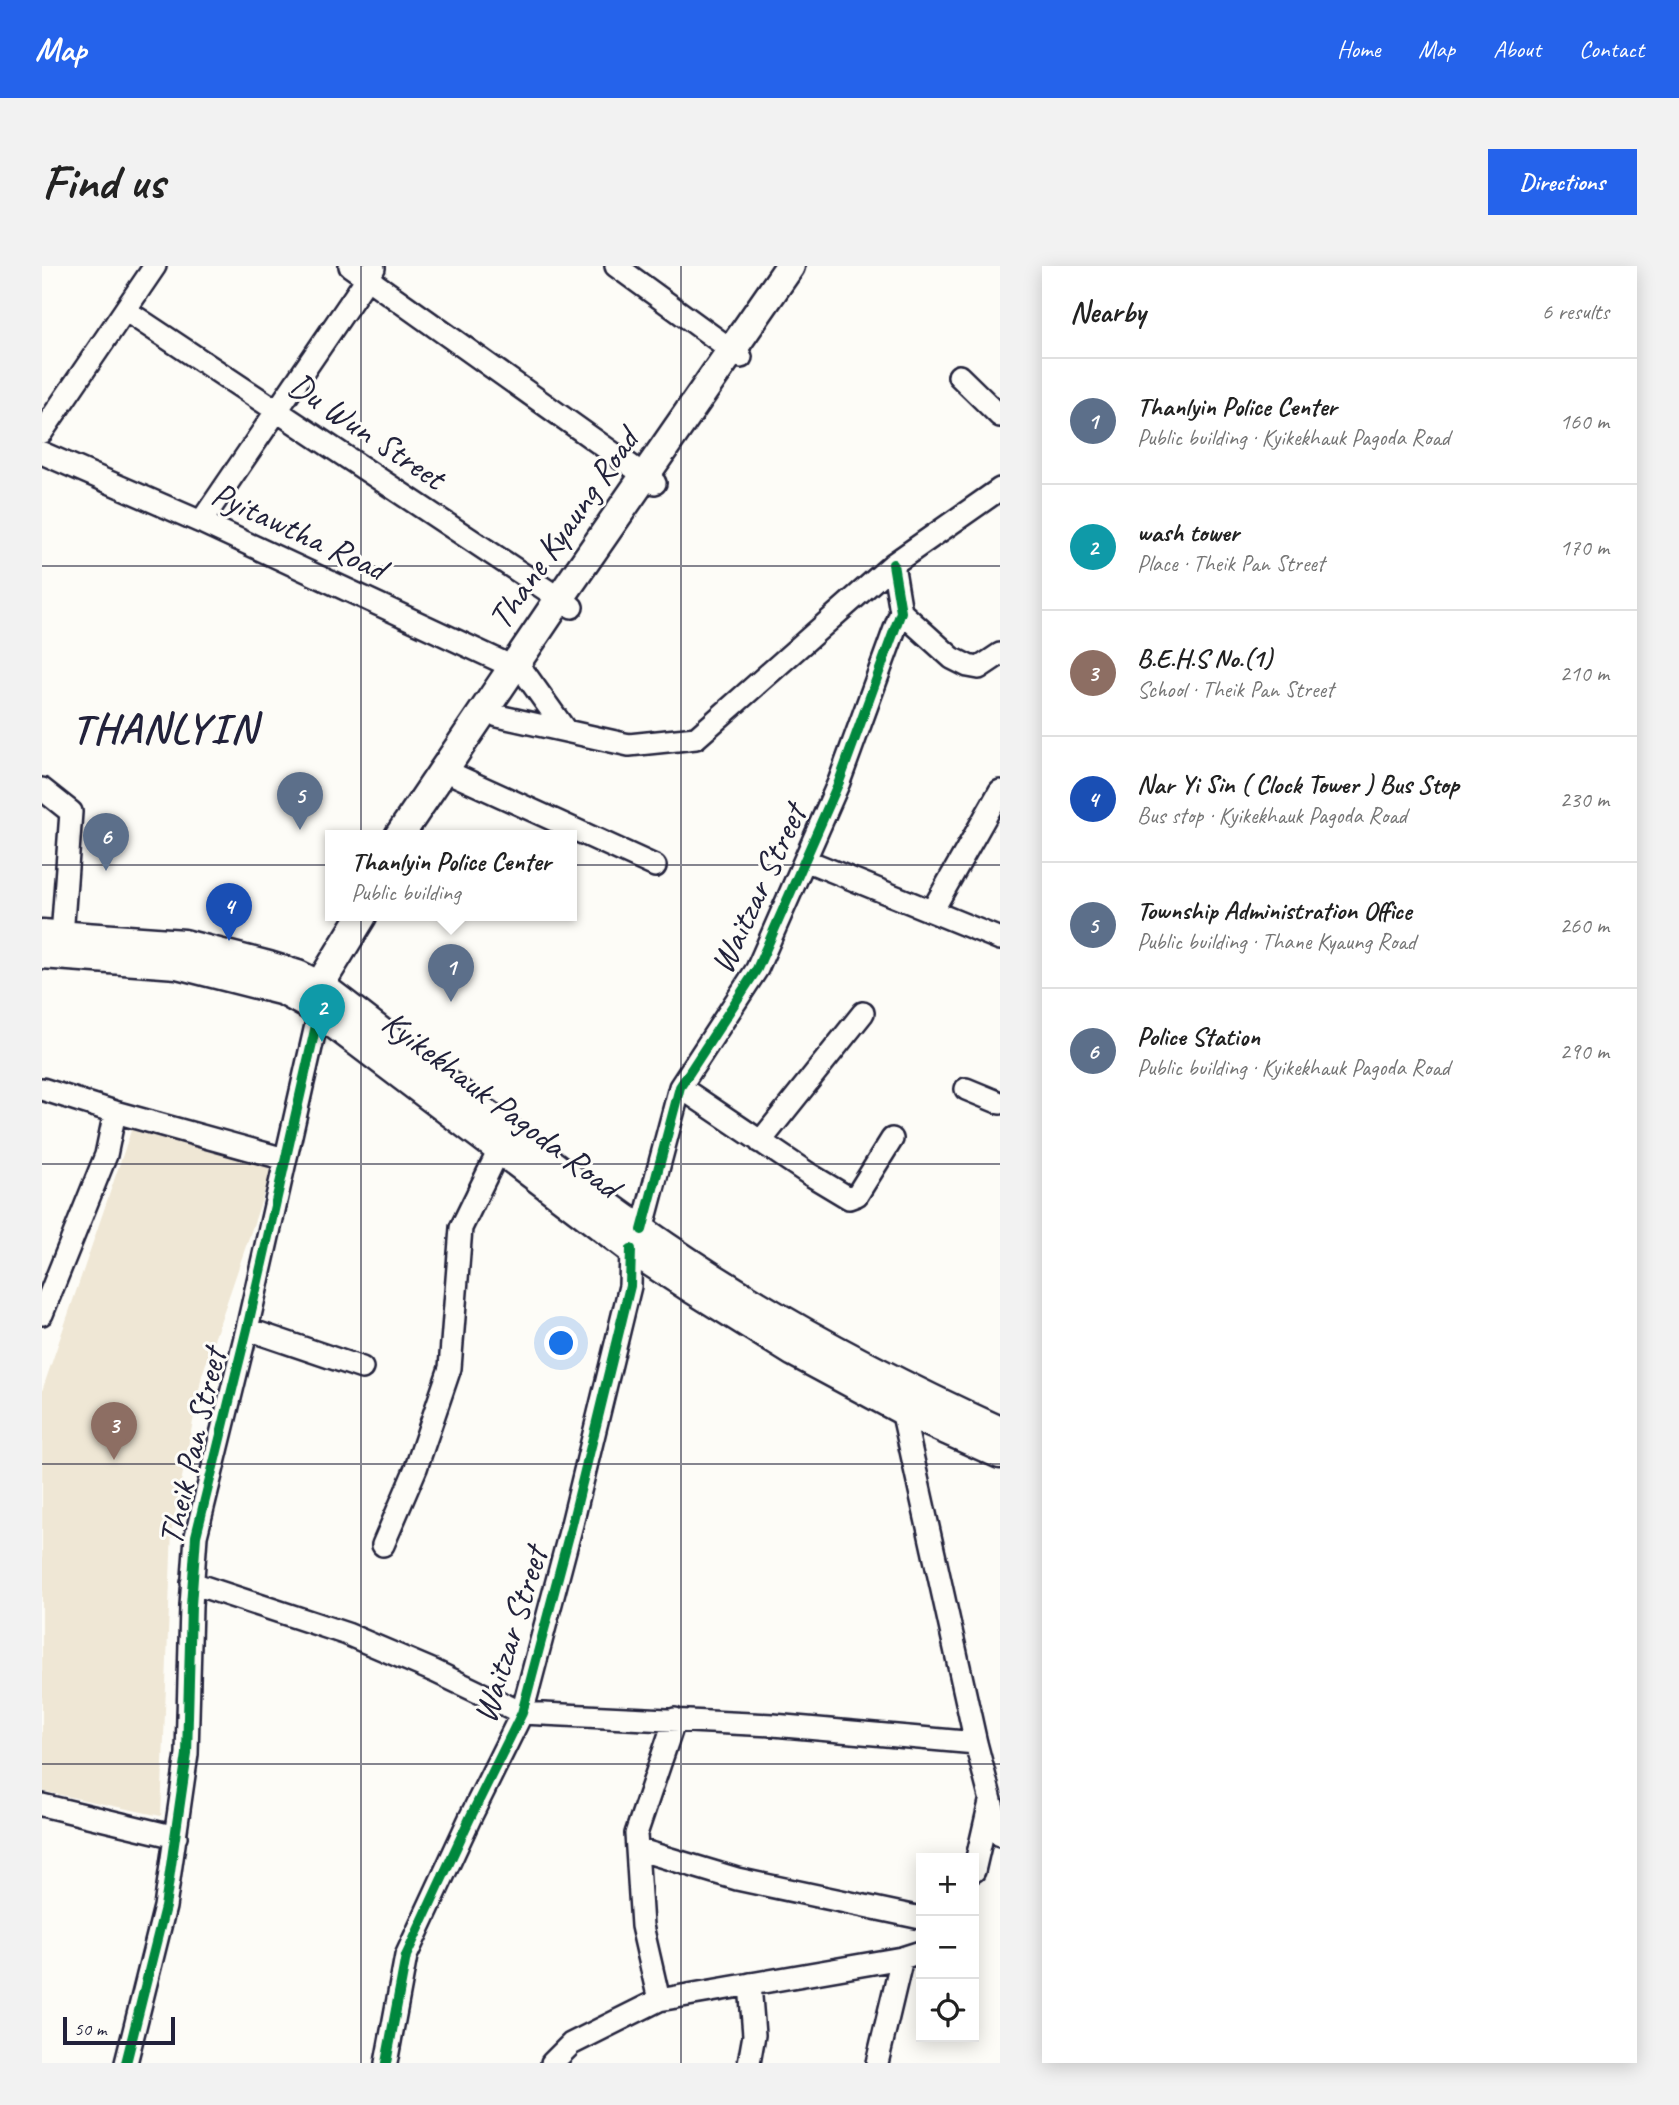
<!DOCTYPE html>
<meta charset="utf-8">
<style>
:root{--surface:#fff;--page:#f2f2f2;--text:#222;--muted:#767676;--line:#e0e0e0;--accent:#2563eb}
body{margin:0;font-family:Caveat,sans-serif;background:var(--page);color:var(--text)}
.controls{position:absolute;right:21px;bottom:21px;display:grid;overflow:hidden;border-radius:0px;box-shadow:0 4px 18px #0003}
.controls button{width:63px;height:63px;display:grid;place-items:center;padding:0;border:0;border-bottom:2px solid var(--line);background:var(--surface);color:var(--text);font:35px sans-serif}
.scale{position:absolute;left:21px;bottom:18px;width:112px;box-sizing:border-box;padding-left:7px;border:4px solid #22223b;border-top:0;font-size:19px;line-height:24px;white-space:nowrap;color:#22223b;-webkit-text-stroke:5px #fdfcf7;paint-order:stroke}
.you{position:absolute;left:520px;top:1078px;width:24px;height:24px;margin:-18px;border:5px solid #fff;border-radius:50%;background:#1a73e8;box-shadow:0 0 0 10px #1a73e833}
.badge{display:grid;place-items:center;width:46px;height:46px;border-radius:50%;background:var(--accent);color:#fff;font-size:23px;font-weight:700}
.pin{position:absolute;translate:-50% -58px;filter:drop-shadow(0 2px 4px #0008)}
.pin::after{content:'';position:absolute;top:37px;width:24px;height:21px;background:inherit;clip-path:polygon(0 0,100% 0,50% 100%)}
.popup{position:absolute;left:283px;top:564px;width:252px;height:91px;box-sizing:border-box;display:grid;place-content:center;border-radius:0px;background:var(--surface);filter:drop-shadow(0 2px 5px #0005);font-size:23px;white-space:nowrap;color:var(--muted)}
.popup b{font-size:26px;color:var(--text)}
.popup::after{content:'';position:absolute;left:50%;top:100%;margin-left:-14px;border:14px solid transparent;border-top-color:var(--surface)}
.list{margin:0;padding:0;list-style:none}
h2{display:flex;justify-content:space-between;align-items:center;height:91px;margin:0;padding:0 28px;font-size:30px}
h2 small{font-size:23px;font-weight:400;color:var(--muted)}
.list li{display:grid;grid-template-columns:46px 1fr auto;gap:21px;align-items:center;box-sizing:border-box;height:126px;padding:0 28px;border-top:2px solid var(--line)}
.list b{display:block;font-size:26px;white-space:nowrap}
.list p{margin:0;font-size:23px;white-space:nowrap;color:var(--muted)}
.list em{font-size:23px;font-style:normal;color:var(--muted)}
.icon{flex:none;width:38px;height:38px;fill:none;stroke:currentColor;stroke-width:2;stroke-linecap:round;stroke-linejoin:round}
.map{position:relative;flex:none;width:958px;height:1797px;overflow:hidden;border-radius:0px}
header{display:flex;align-items:center;gap:42px;box-sizing:border-box;height:98px;padding:0 35px;background:var(--accent);color:#fff}
header strong{font-size:33px}
nav{display:flex;gap:38px;margin-inline-start:auto;font-size:24px}
.intro{display:flex;align-items:center;justify-content:space-between;box-sizing:border-box;height:168px;padding:0 42px}
h1{margin:0;font-size:49px}
.button{padding:18px 32px;border-radius:0px;background:var(--accent);color:#fff;font-size:24px;font-weight:700}
main{display:flex;gap:42px;padding:0 42px}
aside{flex:1;background:var(--surface);border-radius:0px;box-shadow:0 4px 18px #0003}
.map>svg:first-child{display:block}
</style>
<header>
<strong>Map</strong>
<nav><a>Home</a><a>Map</a><a>About</a><a>Contact</a></nav>
</header>
<div class="intro"><h1>Find us</h1><a class="button">Directions</a></div>
<main>
<div class="map">
<svg width="958" height="1797" viewBox="0 0 958 1797">
<rect width="100%" height="100%" fill="#fdfcf7"/>
<filter id="ink" filterUnits="userSpaceOnUse"><feTurbulence type="fractalNoise" baseFrequency=".0143" numOctaves="2"/><feDisplacementMap in="SourceGraphic" scale="14" xChannelSelector="R" yChannelSelector="G"/><feConvolveMatrix kernelMatrix="1 2 1 2 8 2 1 2 1" color-interpolation-filters="sRGB"/></filter>
<g filter="url(#ink)">
<!-- built -->
<path fill="#efe7d5" d="M 91,859 L 232,898 L 160,1109 L 130,1263 L 119,1550 L 0,1525 L 0,1125 Z"/>
<g fill="none" stroke-linecap="round" stroke-linejoin="round">
<!-- minor casing -->
<g stroke="#22223b" stroke-width="26">
<path id="minor" d="M 308,0 L 613,217
M 574,0 L 699,91
M 83,44 L 530,341
M 917,110 L 958,150
M 0,166 L 113,0
M 0,187 L 159,256 L 471,401 L 484,409 L 524,465
M 159,256 L 332,2
M 859,346 L 910,392 L 926,400 L 937,402 L 958,388
M 456,450 L 587,479 L 654,472 L 851,298 L 958,223
M 415,510 L 613,600
M 0,523 L 29,546 L 19,684
M 763,594 L 958,673
M 890,645 L 958,525
M 638,821 L 767,908 L 807,932 L 815,929 L 850,873
M 0,823 L 73,846 L 243,893
M 924,823 L 958,837
M 718,876 L 821,747
M 600,964 L 638,821 L 715,703 L 797,516 L 859,346 L 851,298
M 0,1048 L 64,889 L 73,846
M 205,1063 L 320,1102
M 860,1144 L 934,1477 L 958,1569
M 341,1279 L 374,1202 L 408,1102 L 419,962 L 457,884
M 150,1317 L 305,1368 L 392,1405 L 480,1447 L 731,1459 L 934,1477
M 0,1539 L 134,1571
M 595,1583 L 695,1613 L 879,1652
M 932,1605 L 948,1536
M 617,1734 L 600,1660 L 594,1568 L 633,1453
M 84,1797 L 123,1641 L 145,1488 L 149,1340 L 154,1270 L 205,1063 L 277,746
M 344,1797 L 364,1690 L 428,1552 L 480,1447 L 530,1258 L 588,1020 L 589,983
M 510,1797 L 529,1778 L 617,1734 L 860,1692 L 879,1686
M 707,1797 L 712,1769 L 708,1718
M 835,1797 L 860,1692"/>
</g>
<!-- major casing -->
<g stroke="#22223b" stroke-width="33">
<path id="major" d="M 357,570 L 518,332 L 748,0
M 0,668 L 142,678 L 227,700 L 256,709 L 280,721 C 387,802 491,888 601,965 C 713,1044 834,1109 958,1165
M 0,688 L 135,698 L 242,725 L 267,739 L 589,983 L 649,1022 L 752,1086 L 860,1144 L 958,1188
M 278,740 L 282,712 L 320,650"/>
</g>
<!-- minor -->
<use href="#minor" stroke="#fdfcf7" stroke-width="21"/>
<!-- major -->
<use href="#major" stroke="#fdfcf7" stroke-width="28"/>
<!-- cycleway casing -->
<g stroke="#fdfcf7" stroke-width="15">
<path id="cycleway" d="M 600,964 L 638,821 L 715,703 L 797,516 L 859,346 L 851,298
M 84,1797 L 123,1641 L 145,1488 L 149,1340 L 154,1270 L 205,1063 L 277,746
M 344,1797 L 364,1690 L 428,1552 L 480,1447 L 530,1258 L 588,1020 L 589,983"/>
</g>
<!-- cycleway -->
<use href="#cycleway" stroke="#00873e" stroke-width="10"/>
</g>
</g>
<!-- grid -->
<path fill="none" stroke="#22223b" stroke-width="2" stroke-opacity="0.55" d="M 319,0 L 319,1797M 639,0 L 639,1797M 0,300 L 958,300M 0,599 L 958,599M 0,898 L 958,898M 0,1198 L 958,1198M 0,1498 L 958,1498"/>
<g text-anchor="middle" dominant-baseline="central" stroke-width="6" stroke-linejoin="round" paint-order="stroke">
<!-- street labels -->
<g font-size="35" fill="#22223b" stroke="#fdfcf7">
<text transform="translate(325 165) rotate(34)">Du Wun Street</text>
<text transform="translate(521 263) rotate(-55)">Thane Kyaung Road</text>
<text transform="translate(257 265) rotate(25)">Pyitawtha Road</text>
<text transform="translate(716 623) rotate(-65)">Waitzar Street</text>
<text transform="translate(459 838) rotate(37)">Kyikekhauk Pagoda Road</text>
<text transform="translate(150 1181) rotate(-77)">Theik Pan Street</text>
<text transform="translate(468 1369) rotate(-73)">Waitzar Street</text>
</g>
<!-- district labels -->
<g font-size="42" font-weight="bold" letter-spacing="2" fill="#22223b" stroke="#fdfcf7">
<text x="123" y="462">THANLYIN</text>
</g>
</g>
</svg>
<div class="controls">
<button>+</button>
<button>−</button>
<button><svg class="icon" aria-label="locate" viewBox="0 0 24 24"><circle cx="12" cy="12" r="6"/><path d="M12 2v4M12 18v4M2 12h4M18 12h4"/></svg></button>
</div>
<div class="scale">50 m</div>
<div class="you"></div>
<div class="pin badge" style="left:409px;top:736px;background:#5c6f8a">1</div>
<div class="popup"><b>Thanlyin Police Center</b>Public building</div>
<div class="pin badge" style="left:280px;top:776px;background:#0f9aa8">2</div>
<div class="pin badge" style="left:72px;top:1194px;background:#8d6e63">3</div>
<div class="pin badge" style="left:187px;top:675px;background:#1a4fb4">4</div>
<div class="pin badge" style="left:258px;top:564px;background:#5c6f8a">5</div>
<div class="pin badge" style="left:64px;top:605px;background:#5c6f8a">6</div>
</div>
<aside>
<h2>Nearby<small>6 results</small></h2>
<ul class="list">
<li><span class="badge" style="background:#5c6f8a">1</span><div><b>Thanlyin Police Center</b><p>Public building · Kyikekhauk Pagoda Road</p></div><em>160 m</em></li>
<li><span class="badge" style="background:#0f9aa8">2</span><div><b>wash tower</b><p>Place · Theik Pan Street</p></div><em>170 m</em></li>
<li><span class="badge" style="background:#8d6e63">3</span><div><b>B.E.H.S No.(1)</b><p>School · Theik Pan Street</p></div><em>210 m</em></li>
<li><span class="badge" style="background:#1a4fb4">4</span><div><b>Nar Yi Sin ( Clock Tower ) Bus Stop</b><p>Bus stop · Kyikekhauk Pagoda Road</p></div><em>230 m</em></li>
<li><span class="badge" style="background:#5c6f8a">5</span><div><b>Township Administration Office</b><p>Public building · Thane Kyaung Road</p></div><em>260 m</em></li>
<li><span class="badge" style="background:#5c6f8a">6</span><div><b>Police Station</b><p>Public building · Kyikekhauk Pagoda Road</p></div><em>290 m</em></li>
</ul>
</aside>
</main>
